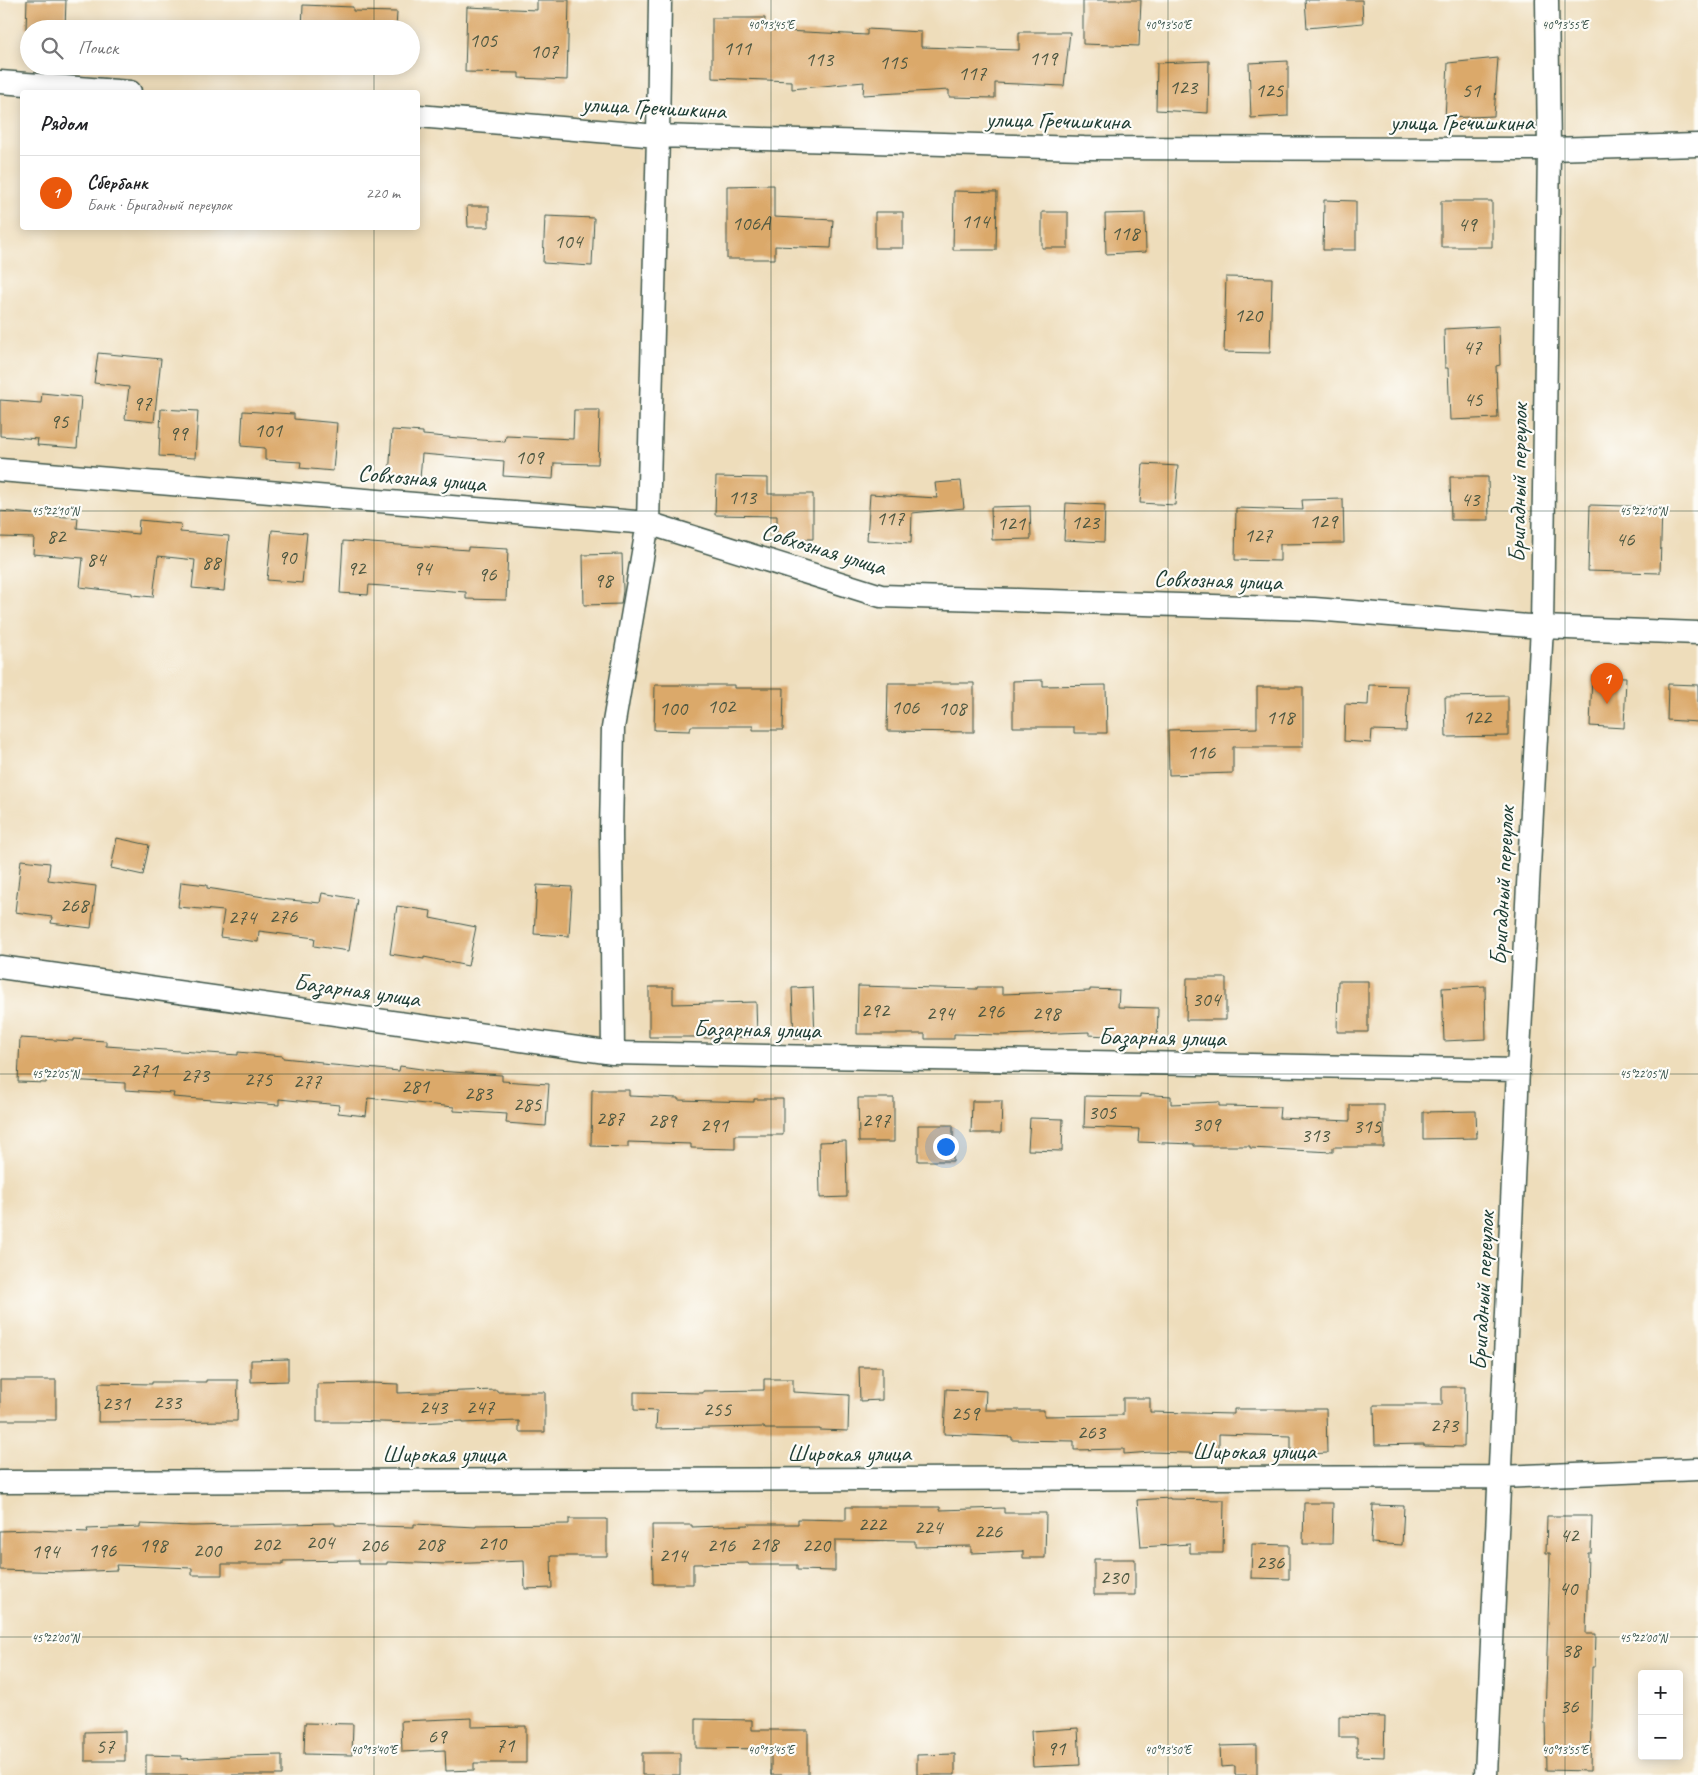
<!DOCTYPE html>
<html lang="ru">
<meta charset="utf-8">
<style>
:root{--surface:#fff;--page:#f2f2f2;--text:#202124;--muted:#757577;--line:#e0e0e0;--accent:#ea580c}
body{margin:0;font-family:Caveat,sans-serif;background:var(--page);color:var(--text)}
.controls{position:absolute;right:15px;bottom:15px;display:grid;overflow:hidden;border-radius:5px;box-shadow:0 2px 12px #0003}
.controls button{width:45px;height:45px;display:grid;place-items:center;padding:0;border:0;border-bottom:1px solid var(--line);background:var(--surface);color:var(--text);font:25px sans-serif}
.you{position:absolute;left:945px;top:1146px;width:18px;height:18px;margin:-12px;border:4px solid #fff;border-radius:50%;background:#1a73e8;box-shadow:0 0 0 8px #1a73e833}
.badge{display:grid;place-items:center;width:32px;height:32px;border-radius:50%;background:var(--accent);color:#fff;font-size:16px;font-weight:700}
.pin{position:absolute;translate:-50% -41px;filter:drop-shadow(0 1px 2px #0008)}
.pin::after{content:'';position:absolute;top:26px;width:18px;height:15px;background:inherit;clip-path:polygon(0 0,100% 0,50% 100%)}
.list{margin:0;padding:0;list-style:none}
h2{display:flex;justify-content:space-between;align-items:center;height:65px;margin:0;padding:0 20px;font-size:21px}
h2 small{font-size:16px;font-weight:400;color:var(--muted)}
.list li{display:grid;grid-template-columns:32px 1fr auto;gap:15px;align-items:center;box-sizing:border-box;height:75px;padding:0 20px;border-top:1px solid var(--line)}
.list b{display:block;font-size:19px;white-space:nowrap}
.list p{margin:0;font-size:16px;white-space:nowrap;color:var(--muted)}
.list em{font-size:16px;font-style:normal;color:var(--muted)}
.icon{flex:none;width:28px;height:28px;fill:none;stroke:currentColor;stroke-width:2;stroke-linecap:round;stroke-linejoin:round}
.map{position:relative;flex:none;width:1698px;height:1775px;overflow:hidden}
.search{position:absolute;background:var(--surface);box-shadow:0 2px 12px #0003;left:20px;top:20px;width:400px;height:55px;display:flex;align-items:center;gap:12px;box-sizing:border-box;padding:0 18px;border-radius:28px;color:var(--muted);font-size:19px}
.panel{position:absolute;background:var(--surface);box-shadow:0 2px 12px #0003;left:20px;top:90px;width:400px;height:140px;border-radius:5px}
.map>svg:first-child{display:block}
</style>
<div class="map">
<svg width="1698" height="1775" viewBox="0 0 1698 1775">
<rect width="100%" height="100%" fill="#fdfcf7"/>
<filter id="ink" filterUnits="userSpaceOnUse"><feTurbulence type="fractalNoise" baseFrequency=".02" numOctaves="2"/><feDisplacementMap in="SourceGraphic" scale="10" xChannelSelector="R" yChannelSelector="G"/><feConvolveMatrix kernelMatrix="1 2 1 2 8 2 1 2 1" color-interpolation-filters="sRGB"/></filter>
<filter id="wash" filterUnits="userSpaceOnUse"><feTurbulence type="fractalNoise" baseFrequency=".0096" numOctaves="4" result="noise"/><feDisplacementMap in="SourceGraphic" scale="20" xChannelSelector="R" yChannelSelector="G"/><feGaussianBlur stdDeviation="1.12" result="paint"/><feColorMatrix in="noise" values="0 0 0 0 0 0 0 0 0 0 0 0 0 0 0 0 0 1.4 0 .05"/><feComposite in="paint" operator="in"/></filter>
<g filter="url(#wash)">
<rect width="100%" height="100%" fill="#edb"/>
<g id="blocks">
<!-- building -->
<path fill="#dba96b" d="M 27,0 L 66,0 L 65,29 L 26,29 Z
M 537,0 L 569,0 L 567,80 L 519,78 L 519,73 L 465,72 L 467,7 L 537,10 Z
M 1083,0 L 1141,0 L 1139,46 L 1083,44 Z
M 1305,0 L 1362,0 L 1363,23 L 1307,28 Z
M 303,5 L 353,7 L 353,11 L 397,12 L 396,29 L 302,29 Z
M 712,18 L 765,18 L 764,30 L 867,35 L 867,29 L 921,32 L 921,47 L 1019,50 L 1019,32 L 1070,32 L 1064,86 L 995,83 L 995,98 L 949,97 L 949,90 L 863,95 L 864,82 L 792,89 L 792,81 L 712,78 Z
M 1498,58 L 1494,116 L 1445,118 L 1448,63 Z
M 1209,61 L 1208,113 L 1156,110 L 1157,63 Z
M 1288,61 L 1288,116 L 1251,118 L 1249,63 Z
M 774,185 L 774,217 L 833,220 L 831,248 L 775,246 L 775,259 L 727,259 L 727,186 Z
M 954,191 L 997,192 L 996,250 L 953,250 Z
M 1324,200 L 1356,201 L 1356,250 L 1323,250 Z
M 1441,201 L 1492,201 L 1492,247 L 1441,247 Z
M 467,206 L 489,206 L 489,227 L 468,227 Z
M 875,212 L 903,212 L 903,248 L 875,248 Z
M 1042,212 L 1068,212 L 1068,248 L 1042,248 Z
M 1145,213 L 1146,252 L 1106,254 L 1105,214 Z
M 545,216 L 594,218 L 592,266 L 543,263 Z
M 1226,277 L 1272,278 L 1270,353 L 1224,352 Z
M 1499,326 L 1500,365 L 1496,366 L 1498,418 L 1450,420 L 1448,368 L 1445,368 L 1444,329 Z
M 98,353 L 161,359 L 154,422 L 125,419 L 129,387 L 94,383 Z
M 42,393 L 81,397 L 77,448 L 37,445 L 38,439 L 0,436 L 0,400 L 41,403 Z
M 161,409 L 198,411 L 195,458 L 159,456 Z
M 574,410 L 600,410 L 598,464 L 554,463 L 553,479 L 503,476 L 504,461 L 422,454 L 420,479 L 389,477 L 392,430 L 423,432 L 423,435 L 505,442 L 506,436 L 573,439 Z
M 243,411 L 294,414 L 294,419 L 337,423 L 333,471 L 300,468 L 301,462 L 265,460 L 265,448 L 241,446 Z
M 1143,464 L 1178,466 L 1175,505 L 1140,503 Z
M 716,477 L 768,478 L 768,494 L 813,494 L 813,539 L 777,539 L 777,516 L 715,515 Z
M 1450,477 L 1488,477 L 1489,520 L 1451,520 Z
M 961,481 L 964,508 L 912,513 L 911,543 L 867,540 L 870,494 L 937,498 L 935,483 Z
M 1343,499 L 1344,543 L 1280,544 L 1280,561 L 1235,560 L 1236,508 L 1303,510 L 1302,500 Z
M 1066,503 L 1105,505 L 1104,542 L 1064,540 Z
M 1590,505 L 1662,507 L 1660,573 L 1588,571 Z
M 1030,506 L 1031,539 L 992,540 L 991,507 Z
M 0,511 L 78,518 L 77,528 L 138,534 L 139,520 L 181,524 L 180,532 L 229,536 L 224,591 L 192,588 L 195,560 L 158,556 L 153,597 L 132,595 L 132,593 L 80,587 L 83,558 L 33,554 L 34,538 L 0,537 Z
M 272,530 L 307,533 L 302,583 L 267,580 Z
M 343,541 L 468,550 L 468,547 L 508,549 L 506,600 L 466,599 L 466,592 L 369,585 L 368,595 L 340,593 Z
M 622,554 L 623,591 L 621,604 L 584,605 L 583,555 Z
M 1592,676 L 1626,677 L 1624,728 L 1590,726 Z
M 1043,680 L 1043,686 L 1106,685 L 1107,733 L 1074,733 L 1074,727 L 1013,727 L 1013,681 Z
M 888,683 L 974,683 L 974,732 L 887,731 Z
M 1668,684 L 1698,685 L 1698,722 L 1667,720 Z
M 655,685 L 734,685 L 734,688 L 784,688 L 783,730 L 753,730 L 753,726 L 691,726 L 690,731 L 654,730 Z
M 1369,685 L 1408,686 L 1406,731 L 1372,730 L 1371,743 L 1344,741 L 1345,704 L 1368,705 Z
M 1257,687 L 1303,687 L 1303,747 L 1233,747 L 1233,773 L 1169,775 L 1168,730 L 1257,728 Z
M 1508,696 L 1508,736 L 1446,737 L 1445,697 Z
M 117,838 L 149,845 L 143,875 L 111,868 Z
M 21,860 L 50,863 L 48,880 L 96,886 L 91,928 L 51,923 L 52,917 L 15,912 Z
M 181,882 L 207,885 L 207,888 L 270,898 L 320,903 L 322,893 L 357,899 L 349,951 L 314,946 L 315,938 L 259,931 L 258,942 L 220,937 L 224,911 L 178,907 Z
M 537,885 L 572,887 L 569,936 L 534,934 Z
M 397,906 L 431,911 L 430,918 L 476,927 L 468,966 L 424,957 L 424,959 L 390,954 Z
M 1187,978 L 1226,978 L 1226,1020 L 1186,1020 Z
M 1338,981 L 1368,981 L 1368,1032 L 1337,1032 Z
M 858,986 L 977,989 L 977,987 L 1002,987 L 1002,994 L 1090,991 L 1090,989 L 1119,990 L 1118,1007 L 1158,1008 L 1157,1043 L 1127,1041 L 1127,1037 L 1089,1035 L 1089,1032 L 1003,1035 L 954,1034 L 954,1039 L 925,1039 L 925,1034 L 857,1034 Z
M 1485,986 L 1486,1039 L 1444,1041 L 1442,988 Z
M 649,987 L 673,987 L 673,1004 L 756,1002 L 757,1037 L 703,1038 L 703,1037 L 649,1037 Z
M 813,987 L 815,1038 L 794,1039 L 792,988 Z
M 20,1038 L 73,1041 L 73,1039 L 106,1041 L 106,1046 L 238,1055 L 238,1052 L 283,1056 L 283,1058 L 322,1062 L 322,1064 L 399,1071 L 400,1066 L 435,1071 L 502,1075 L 502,1081 L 549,1084 L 546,1126 L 506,1123 L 507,1114 L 454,1111 L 454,1107 L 368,1098 L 366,1116 L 338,1113 L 339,1105 L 279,1099 L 279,1105 L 173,1097 L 174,1093 L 125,1090 L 125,1083 L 47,1079 L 46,1083 L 18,1082 Z
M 592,1090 L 629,1090 L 629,1096 L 678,1098 L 678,1100 L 754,1102 L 754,1099 L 783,1099 L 783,1135 L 735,1135 L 735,1149 L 691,1148 L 691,1144 L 628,1142 L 628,1147 L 591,1146 Z
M 1140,1094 L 1171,1096 L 1171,1104 L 1219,1102 L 1219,1106 L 1280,1107 L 1279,1118 L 1350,1121 L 1350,1105 L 1384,1105 L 1384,1147 L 1333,1147 L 1333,1152 L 1250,1148 L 1250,1146 L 1194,1146 L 1194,1144 L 1138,1142 L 1139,1129 L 1084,1127 L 1085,1096 L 1140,1097 Z
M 858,1098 L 894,1098 L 894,1142 L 859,1142 Z
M 972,1101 L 1002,1101 L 1001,1133 L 971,1133 Z
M 1476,1111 L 1477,1138 L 1423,1139 L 1423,1112 Z
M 1030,1118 L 1063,1119 L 1062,1151 L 1028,1150 Z
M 918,1125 L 953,1125 L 953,1161 L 918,1161 Z
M 846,1141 L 847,1197 L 820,1198 L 819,1142 Z
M 288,1359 L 288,1381 L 251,1382 L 251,1360 Z
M 859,1367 L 882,1367 L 882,1400 L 860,1401 Z
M 764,1379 L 793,1379 L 793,1392 L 849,1395 L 848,1431 L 820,1430 L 820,1429 L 765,1429 L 764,1427 L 656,1429 L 657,1411 L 634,1410 L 634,1392 L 703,1393 L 703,1391 L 764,1390 Z
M 0,1380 L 56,1380 L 56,1420 L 0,1420 Z
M 206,1380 L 238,1380 L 237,1421 L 98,1422 L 99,1383 L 152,1384 L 152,1382 L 206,1382 Z
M 372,1383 L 398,1384 L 398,1393 L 497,1390 L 497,1392 L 545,1392 L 545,1432 L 519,1432 L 519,1421 L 463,1423 L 463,1421 L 414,1423 L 349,1421 L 349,1422 L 317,1422 L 317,1384 Z
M 1442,1387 L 1465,1387 L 1464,1447 L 1424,1446 L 1424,1444 L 1375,1445 L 1374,1405 L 1442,1405 Z
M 946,1389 L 986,1391 L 985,1410 L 1044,1410 L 1044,1416 L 1123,1415 L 1123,1398 L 1150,1398 L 1150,1412 L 1234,1414 L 1234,1409 L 1326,1409 L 1327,1453 L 1291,1455 L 1291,1436 L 1219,1434 L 1219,1454 L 1151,1452 L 1124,1454 L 1124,1449 L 1074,1450 L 1074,1441 L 1012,1440 L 1012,1437 L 944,1434 Z
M 1170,1498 L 1170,1499 L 1224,1500 L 1223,1553 L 1190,1553 L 1190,1544 L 1141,1547 L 1137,1500 Z
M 1304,1503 L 1333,1503 L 1332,1544 L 1303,1544 Z
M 1373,1505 L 1404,1506 L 1402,1545 L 1371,1543 Z
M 846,1507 L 940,1507 L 940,1510 L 1004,1508 L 1004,1513 L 1046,1513 L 1045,1558 L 1023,1558 L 1023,1551 L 971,1553 L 971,1546 L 915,1547 L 915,1541 L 835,1540 L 835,1571 L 797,1570 L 797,1565 L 749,1565 L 748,1563 L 693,1564 L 693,1584 L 653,1584 L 652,1525 L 692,1525 L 692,1527 L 748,1525 L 748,1524 L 798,1524 L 798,1519 L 846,1520 Z
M 1547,1516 L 1592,1516 L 1591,1553 L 1588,1553 L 1586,1634 L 1596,1634 L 1595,1667 L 1592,1667 L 1590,1771 L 1546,1770 L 1545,1719 L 1550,1553 L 1546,1553 Z
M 569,1519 L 607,1519 L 607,1556 L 551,1556 L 552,1588 L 525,1589 L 524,1561 L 446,1564 L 387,1562 L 387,1564 L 359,1564 L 359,1560 L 283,1561 L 283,1564 L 222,1564 L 222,1575 L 192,1575 L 192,1568 L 116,1565 L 117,1570 L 67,1572 L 0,1570 L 0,1531 L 33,1530 L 88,1532 L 87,1529 L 140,1527 L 140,1524 L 192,1526 L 335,1523 L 335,1525 L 414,1527 L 414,1524 L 476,1527 L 476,1525 L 569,1524 Z
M 1252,1544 L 1289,1545 L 1289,1579 L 1251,1578 Z
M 1094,1559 L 1135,1559 L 1135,1595 L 1094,1595 Z
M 1339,1716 L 1385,1717 L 1384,1757 L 1357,1756 L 1357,1737 L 1339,1737 Z
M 472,1718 L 472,1727 L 526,1726 L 526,1763 L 474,1763 L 474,1770 L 446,1771 L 445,1750 L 402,1752 L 401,1721 Z
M 696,1719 L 752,1720 L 752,1730 L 808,1730 L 808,1775 L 771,1775 L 771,1749 L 696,1748 Z
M 305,1723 L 353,1724 L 352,1755 L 304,1754 Z
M 1078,1728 L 1080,1765 L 1033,1767 L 1031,1731 Z
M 125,1731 L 125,1761 L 85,1761 L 85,1732 Z
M 1257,1745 L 1257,1775 L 1235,1775 L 1235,1766 L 1221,1767 L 1220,1746 Z
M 642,1753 L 680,1753 L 680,1775 L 642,1775 Z
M 955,1754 L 955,1775 L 917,1775 L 917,1755 Z
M 146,1755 L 181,1756 L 181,1759 L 235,1756 L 282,1755 L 282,1775 L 146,1775 Z"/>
</g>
</g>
<g filter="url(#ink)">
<use href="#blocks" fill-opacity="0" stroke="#3e5548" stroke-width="1"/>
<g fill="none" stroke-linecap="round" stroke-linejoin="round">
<!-- minor casing -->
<g stroke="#3e5548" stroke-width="25">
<path id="minor" d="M 0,82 L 130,92
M 418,116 L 658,136 L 1084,148 L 1549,149 L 1698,145
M 0,470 L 648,523 L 881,596 L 1314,609 L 1542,627 L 1698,633
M 0,967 L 613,1053 L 1518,1070
M 613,1053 L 611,833 L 613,728 L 648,523 L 658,136 L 660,0
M 0,1482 L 1500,1477 L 1698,1469
M 1486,1775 L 1518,1070 L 1542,627 L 1549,149 L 1547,0"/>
</g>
<!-- minor -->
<use href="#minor" stroke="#fff" stroke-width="22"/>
</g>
</g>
<!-- ticks -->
<path fill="none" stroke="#1f3d34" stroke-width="1" stroke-opacity="0.45" d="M 374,0 L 374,29M 771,0 L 771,1775M 1168,0 L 1168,1775M 1565,0 L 1565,1775M 374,66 L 374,92M 374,228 L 374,1775M 0,511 L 1698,511M 0,1074 L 1698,1074M 0,1637 L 1698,1637"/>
<g text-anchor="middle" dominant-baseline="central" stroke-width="4.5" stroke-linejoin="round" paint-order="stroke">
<!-- number labels -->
<g font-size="21" fill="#4e5842">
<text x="483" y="40">105</text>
<text x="737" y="48">111</text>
<text x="544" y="51">107</text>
<text x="1043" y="58">119</text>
<text x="819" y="59">113</text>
<text x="893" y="62">115</text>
<text x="972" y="73">117</text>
<text x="1183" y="87">123</text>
<text x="1269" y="90">125</text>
<text x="1471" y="90">51</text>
<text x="975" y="221">114</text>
<text x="751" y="223">106А</text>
<text x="1467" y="224">49</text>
<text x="1125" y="233">118</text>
<text x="568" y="241">104</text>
<text x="1248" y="315">120</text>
<text x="1472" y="347">47</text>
<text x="1473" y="399">45</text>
<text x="142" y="403">97</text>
<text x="59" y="421">95</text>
<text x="268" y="430">101</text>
<text x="178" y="433">99</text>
<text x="529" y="457">109</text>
<text x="742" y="497">113</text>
<text x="1470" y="499">43</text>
<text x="890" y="518">117</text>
<text x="1323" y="521">129</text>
<text x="1085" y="522">123</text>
<text x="1011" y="523">121</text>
<text x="1258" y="535">127</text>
<text x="56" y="536">82</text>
<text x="1625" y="539">46</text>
<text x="287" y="557">90</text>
<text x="96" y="559">84</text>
<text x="211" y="562">88</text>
<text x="356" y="568">92</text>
<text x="422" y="568">94</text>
<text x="487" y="574">96</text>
<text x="603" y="580">98</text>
<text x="721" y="706">102</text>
<text x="905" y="707">106</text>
<text x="673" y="708">100</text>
<text x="952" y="708">108</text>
<text x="1280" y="717">118</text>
<text x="1477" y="717">122</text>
<text x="1201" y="752">116</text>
<text x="74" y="905">268</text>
<text x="283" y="916">276</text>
<text x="242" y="917">274</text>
<text x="1206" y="999">304</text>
<text x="875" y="1010">292</text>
<text x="990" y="1011">296</text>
<text x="940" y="1013">294</text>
<text x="1046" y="1013">298</text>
<text x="144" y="1070">271</text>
<text x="195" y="1075">273</text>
<text x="258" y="1079">275</text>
<text x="307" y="1081">277</text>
<text x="415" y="1086">281</text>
<text x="478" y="1093">283</text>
<text x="527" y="1104">285</text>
<text x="1102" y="1112">305</text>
<text x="610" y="1118">287</text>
<text x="662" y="1120">289</text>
<text x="876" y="1120">297</text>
<text x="1206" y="1124">309</text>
<text x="714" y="1125">291</text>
<text x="1367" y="1126">315</text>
<text x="1315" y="1135">313</text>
<text x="167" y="1402">233</text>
<text x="116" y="1403">231</text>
<text x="433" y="1407">243</text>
<text x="480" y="1407">247</text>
<text x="717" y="1409">255</text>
<text x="965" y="1413">259</text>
<text x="1444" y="1425">273</text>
<text x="1091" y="1432">263</text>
<text x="872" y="1524">222</text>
<text x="928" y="1527">224</text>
<text x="988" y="1531">226</text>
<text x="1569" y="1535">42</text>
<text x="320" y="1542">204</text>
<text x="492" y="1543">210</text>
<text x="266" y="1544">202</text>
<text x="430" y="1544">208</text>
<text x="764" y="1544">218</text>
<text x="153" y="1545">198</text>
<text x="374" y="1545">206</text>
<text x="721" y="1545">216</text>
<text x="816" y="1545">220</text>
<text x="102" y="1550">196</text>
<text x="207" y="1550">200</text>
<text x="45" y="1551">194</text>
<text x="673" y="1555">214</text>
<text x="1270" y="1562">236</text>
<text x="1114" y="1577">230</text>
<text x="1568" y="1588">40</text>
<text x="1571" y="1650">38</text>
<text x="1569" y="1706">36</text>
<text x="437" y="1736">69</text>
<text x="505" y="1745">71</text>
<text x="105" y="1746">57</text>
<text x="1056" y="1748">91</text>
</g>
<!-- street labels -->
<g font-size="24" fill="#1f3d34" stroke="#fdfcf7">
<text transform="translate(654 107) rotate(3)">улица Гречишкина</text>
<text transform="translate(1058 120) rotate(1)">улица Гречишкина</text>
<text x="1462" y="122">улица Гречишкина</text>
<text transform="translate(422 478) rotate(5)">Совхозная улица</text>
<text transform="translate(1518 483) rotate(-89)">Бригадный переулок</text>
<text transform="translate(824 549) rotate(17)">Совхозная улица</text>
<text transform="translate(1218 580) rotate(2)">Совхозная улица</text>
<text transform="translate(1502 886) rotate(-87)">Бригадный переулок</text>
<text transform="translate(357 990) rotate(8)">Базарная улица</text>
<text transform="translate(757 1029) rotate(1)">Базарная улица</text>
<text transform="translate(1162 1037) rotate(1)">Базарная улица</text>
<text transform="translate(1482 1291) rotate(-87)">Бригадный переулок</text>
<text x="1254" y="1451">Широкая улица</text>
<text x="849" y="1453">Широкая улица</text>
<text x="444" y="1454">Широкая улица</text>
</g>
</g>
<g font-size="12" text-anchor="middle" fill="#1f3d34" stroke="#fdfcf7" stroke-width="4.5" stroke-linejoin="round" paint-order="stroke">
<text x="771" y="29">40°13'45"E</text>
<text x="1168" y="29">40°13'50"E</text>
<text x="1565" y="29">40°13'55"E</text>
<text x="55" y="515">45°22'10"N</text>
<text x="1643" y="515">45°22'10"N</text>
<text x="55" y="1078">45°22'05"N</text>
<text x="1643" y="1078">45°22'05"N</text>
<text x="55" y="1642">45°22'00"N</text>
<text x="1643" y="1642">45°22'00"N</text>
<text x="374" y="1754">40°13'40"E</text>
<text x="771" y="1754">40°13'45"E</text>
<text x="1168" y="1754">40°13'50"E</text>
<text x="1565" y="1754">40°13'55"E</text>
</g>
</svg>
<div class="controls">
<button>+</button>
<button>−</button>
</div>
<div class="you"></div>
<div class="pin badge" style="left:1607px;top:704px">1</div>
<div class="search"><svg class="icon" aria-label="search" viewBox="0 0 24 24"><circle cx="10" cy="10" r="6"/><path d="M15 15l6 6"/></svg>Поиск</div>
<section class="panel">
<h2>Рядом<small></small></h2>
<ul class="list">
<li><span class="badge">1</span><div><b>Сбербанк</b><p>Банк · Бригадный переулок</p></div><em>220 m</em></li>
</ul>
</section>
</div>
